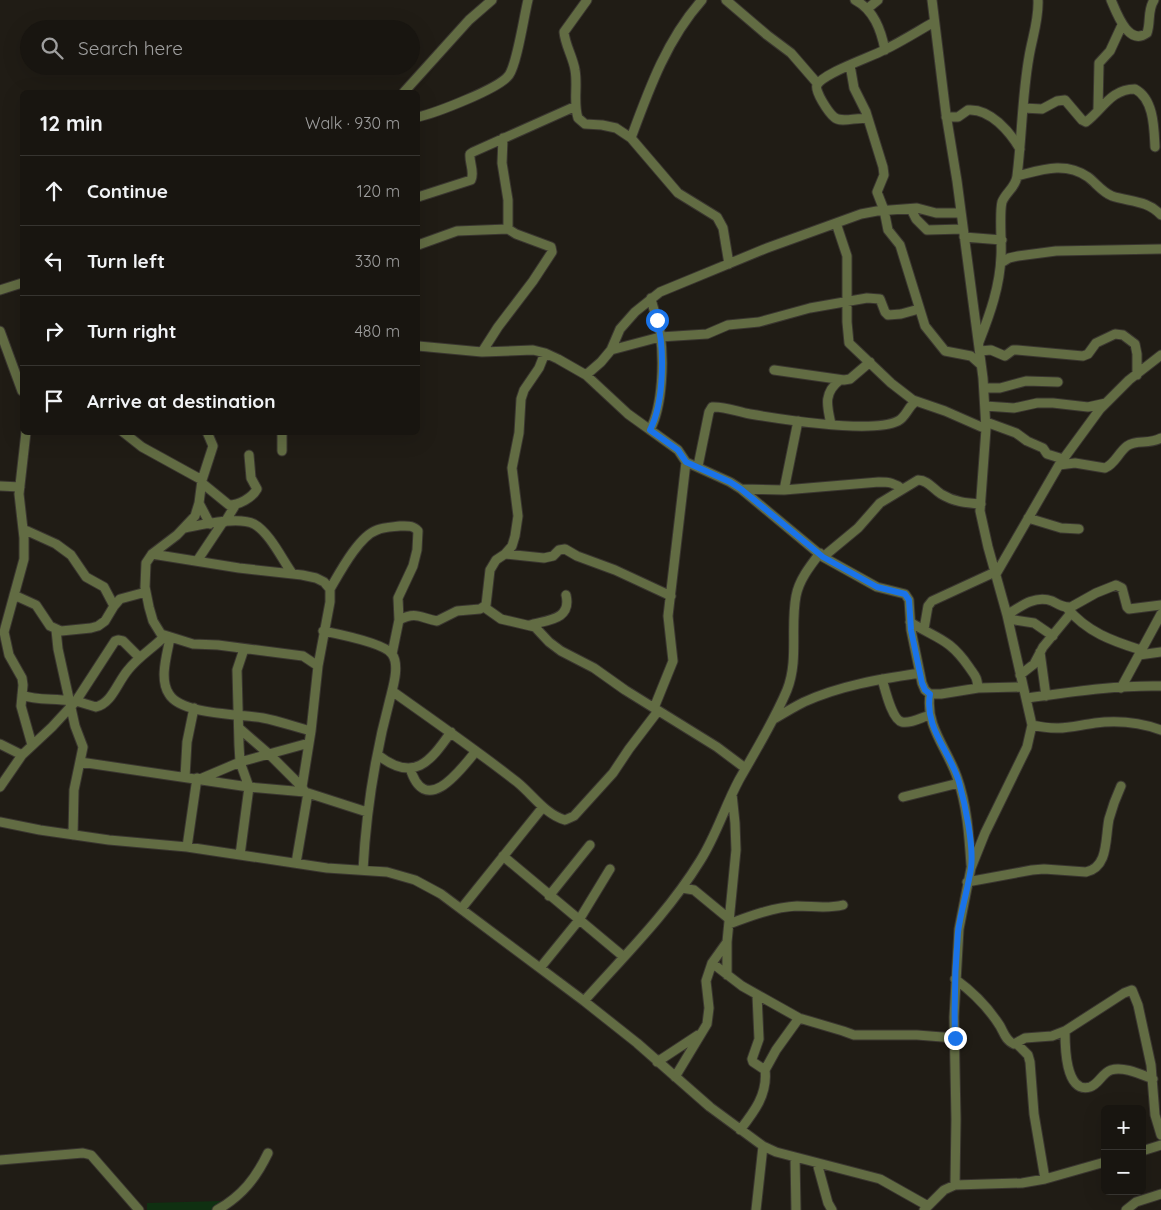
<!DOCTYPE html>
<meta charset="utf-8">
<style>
:root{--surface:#181510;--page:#25221e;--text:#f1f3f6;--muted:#9f9f9f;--line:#363430}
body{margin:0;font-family:Quicksand,sans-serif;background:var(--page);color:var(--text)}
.controls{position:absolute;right:15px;bottom:15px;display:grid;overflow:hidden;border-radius:8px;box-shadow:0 5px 20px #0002}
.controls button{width:45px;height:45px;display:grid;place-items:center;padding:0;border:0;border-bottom:1px solid var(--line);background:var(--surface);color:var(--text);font:25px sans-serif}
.stop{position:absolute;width:15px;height:15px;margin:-11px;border:4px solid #1a73e8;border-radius:50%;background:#fff}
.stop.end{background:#1a73e8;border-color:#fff;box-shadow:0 1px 5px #0008}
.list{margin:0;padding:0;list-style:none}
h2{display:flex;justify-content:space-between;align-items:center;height:65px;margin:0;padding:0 20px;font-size:21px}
h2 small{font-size:16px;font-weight:400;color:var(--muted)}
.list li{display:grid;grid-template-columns:32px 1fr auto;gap:15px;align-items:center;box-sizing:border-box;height:70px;padding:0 20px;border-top:1px solid var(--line)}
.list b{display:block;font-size:19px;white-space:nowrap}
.list em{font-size:16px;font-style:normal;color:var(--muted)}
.icon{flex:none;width:28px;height:28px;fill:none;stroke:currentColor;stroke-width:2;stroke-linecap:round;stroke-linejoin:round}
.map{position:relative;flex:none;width:1161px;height:1210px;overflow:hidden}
.search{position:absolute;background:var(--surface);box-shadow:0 5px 20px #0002;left:20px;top:20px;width:400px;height:55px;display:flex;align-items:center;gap:12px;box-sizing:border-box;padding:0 18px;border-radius:28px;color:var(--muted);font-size:19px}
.panel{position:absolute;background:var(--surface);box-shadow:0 5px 20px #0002;left:20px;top:90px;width:400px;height:345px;border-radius:8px}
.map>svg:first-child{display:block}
</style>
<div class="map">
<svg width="1161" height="1210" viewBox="0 0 1161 1210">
<rect width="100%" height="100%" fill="#201c15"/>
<!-- green -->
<path fill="#0f3011" d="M 222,1201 L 222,1210 L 147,1210 L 147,1203 Z"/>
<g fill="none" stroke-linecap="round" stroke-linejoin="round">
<!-- minor casing -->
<g stroke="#3a3630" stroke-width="11">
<path id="minor" d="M 587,0 L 564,32 C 565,45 573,57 575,70 C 578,86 573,103 578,118 L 585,124 L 602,125 L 616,128 L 631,138 L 678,193 L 717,217 L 723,228 L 729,264
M 726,0 L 767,35 L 791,53 L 817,83
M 855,0 C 874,10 881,30 885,50
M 932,0 L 946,114 L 957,181 L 983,378 L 986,429 L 980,511 L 988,547 L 1007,615 L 1032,725 L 1027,747 L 985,833 L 971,868 L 959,929 L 954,1017 L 956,1119 L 955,1185
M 1111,0 C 1116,11 1128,47 1147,33 C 1151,22 1147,11 1154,0
M 867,9 L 878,0
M 850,65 L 854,88 L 866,112 L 883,167 L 884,175 L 877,192 L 884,210 L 888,230 L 900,245 L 925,326 L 945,351 L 971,356 L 981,365
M 404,92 L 469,20 L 492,0
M 1023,108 L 1042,109 L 1057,101 L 1065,100 L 1082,120 L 1086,122 C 1103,109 1111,89 1135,89 C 1154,99 1154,128 1155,147
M 1098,109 L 1099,63 L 1110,51 L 1122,25
M 418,117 C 435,113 499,89 509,75 C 517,64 524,16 528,0
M 946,117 L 958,117 L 968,110 C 990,108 1010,132 1020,149
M 868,119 C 858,116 842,124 834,117 C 829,113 814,91 817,85 C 823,73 871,57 884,50 C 901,42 918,31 934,22
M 631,138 C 649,89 667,39 702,0
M 1017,176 C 1041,170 1065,161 1088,177 C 1096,183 1102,192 1112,196 C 1130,202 1147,200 1161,215
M 418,197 L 471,180 C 475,172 469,163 470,154 L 473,152 L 576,106
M 911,209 L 916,219 L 927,230 L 963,229
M 836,223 L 847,256 L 847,322 L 849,343 L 891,383 L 913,400 L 945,411 L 986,429
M 964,237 L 1002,240
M 418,245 L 457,231 L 508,229
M 1001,263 L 1009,258 L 1018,256 L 1056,251 L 1161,249
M 0,290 L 22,283
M 0,331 L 22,391
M 979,342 C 990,314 1000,286 1001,256 C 1002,243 999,213 1002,202 C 1006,192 1016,187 1017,176 C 1022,136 1022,96 1029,57 C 1032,38 1039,20 1038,0
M 418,346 L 482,352 L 533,350 L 545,353 L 558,359 L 586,375 L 628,414 L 678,450 L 686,462 L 685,471 L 668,616 L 673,661 L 654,708
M 611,350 L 660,337 L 707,334 L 728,325 L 759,322 L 810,308 L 867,298 L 880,299 L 885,312 L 888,315 L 901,314 L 919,309
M 980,351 L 991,350 L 1005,356 L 1013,350 L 1017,350 L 1083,356 L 1088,354 L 1096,343 L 1115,334 L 1123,335 L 1135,344 L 1137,354 L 1137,375
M 482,352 L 498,327 L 533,281 L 552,252 L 551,247 L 516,234 L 508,229 L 508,200 L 502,163 L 503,138
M 774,370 L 844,380 L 850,379 L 870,362
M 586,375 L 601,362 L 611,350 L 620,329 L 635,312 L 660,292 L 767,248 L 861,214 L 877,211 L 917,208 L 936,213 L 961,213
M 984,388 L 1000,388 L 1026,381 L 1058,382
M 985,406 L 1014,408 L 1037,403 L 1053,403 L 1088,407 L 1106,403
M 986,422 L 1016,433 L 1027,441 L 1043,448 L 1047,454 L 1063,459
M 831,424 C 827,406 823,393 840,380
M 650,430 C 663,405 664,360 660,332 C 658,320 653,309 651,298
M 26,432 L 19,494 L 24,538 L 24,559 L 4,632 L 9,655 L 22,678 L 23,685 L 21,706 L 32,745
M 123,432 L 142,447 L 202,480
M 207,432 L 213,446 L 202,480 L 199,503 L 195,516 L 177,535 L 152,554 L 146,563 L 145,587 L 149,607 L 153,621 L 161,634 L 193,644 L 218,645 L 303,656 L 318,666
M 282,451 L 282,432
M 686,462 L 730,482 L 741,489 L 823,557 L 877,587 L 905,594 L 909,600 L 911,630 L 922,683 L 925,690 L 930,694 L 941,694 L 978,688 L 1023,687
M 1059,465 L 1075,463 L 1105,468 C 1115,464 1118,453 1127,446 C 1136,439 1149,445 1161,438
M 698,466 L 709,412 L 712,407 C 724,406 738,412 750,414 C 780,419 872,434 898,421 C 906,417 908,407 915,402
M 202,483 L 229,505 C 239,505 252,498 257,489 L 251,478 L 249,455
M 0,486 L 20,487
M 741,489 L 784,490 L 879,482 C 889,482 895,483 902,489
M 784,490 L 798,421
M 199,503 L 210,524
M 1028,518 L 1061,528 L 1079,529
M 225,522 L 236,504
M 185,528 C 201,525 238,516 254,524 C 269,532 282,559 292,573
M 23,529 L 56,544 L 71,555 L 86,577 L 104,587 L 114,606
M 152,554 L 239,568 L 302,575 L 316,578 L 324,582 L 330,589 L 330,602 L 318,666 L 311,731 L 302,787 L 305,792 L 308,793 L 367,812
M 505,554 L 544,558 L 553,556 L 559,550 L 565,549 L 577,556 L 615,570 L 671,596
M 823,557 L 858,528 L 880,503 L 918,480 C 928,480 933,489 941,494 C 954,502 966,503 981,504
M 197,561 L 223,522
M 996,574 L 1059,465 L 1100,409 L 1129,380 L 1161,355
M 330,589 C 340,572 359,536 377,530 C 384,527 392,527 400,526 C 408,526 413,525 418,531 L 417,550 L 413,566 L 398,598 L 399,620 L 392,654
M 14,595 L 36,605 L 50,626 L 61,631 L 91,628 L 98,626 L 105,621 L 114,606 L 120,599 L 146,592
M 484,607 L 501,619 L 535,627 L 549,642 L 561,651 L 594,668 L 625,690 L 717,747 L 745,768
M 1067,608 C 1087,632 1112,641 1141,650
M 1007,615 C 1021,606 1035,595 1052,601 C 1058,604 1063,608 1071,607 L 1096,593 L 1116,585 L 1122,588 L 1127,607 L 1129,609 L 1161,605
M 1008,619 L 1034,623 L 1053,636
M 399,620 C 417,611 420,618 437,621 L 457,611 L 480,609 L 486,605 L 490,570 L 496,560 L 505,554 L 512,546 L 515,536 L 518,516 L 512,468 L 519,433 L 521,399 L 524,390 L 539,368 L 545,353
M 910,622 C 937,639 949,638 969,667 C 975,676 977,676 978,688
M 530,625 C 547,620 572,620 566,595
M 924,629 L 928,606 L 932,601 L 995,572
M 56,630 L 58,649 L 75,726 L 83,747 L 74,790 L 73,835
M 323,631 C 338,634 384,643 392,654 C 400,665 393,687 390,699 C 375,755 366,813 363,870
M 170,638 C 167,655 159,679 169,694 C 181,715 241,714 263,718 C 279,721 295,727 311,731
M 1040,652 L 1046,696
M 1139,655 L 1161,652
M 1020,675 L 1034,664 L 1043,647 L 1071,613
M 882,679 C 885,689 892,720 902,722 C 911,724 922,717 930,715
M 1121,688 L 1161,614
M 392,691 C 434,721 476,750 517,782 C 533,795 545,814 565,820 L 574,816 L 613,773 L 629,749 L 658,711
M 930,694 C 925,726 947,748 957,777 C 967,805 969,835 971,865
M 22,695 C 37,701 55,698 70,701
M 1027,698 C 1071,692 1116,685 1161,686
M 76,701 L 96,707 C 112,703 117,683 128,670 C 138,657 153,648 165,636
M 774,719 C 784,713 794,707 804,702 C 841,685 881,679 920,673
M 1032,725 C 1059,731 1068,727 1095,723 C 1118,720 1139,722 1161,730
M 240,729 L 270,755 L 302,787
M 0,744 L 22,755
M 378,755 C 414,783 430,762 451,732
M 80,762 L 249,787 L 305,792
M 410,768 C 425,818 460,771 476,751
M 185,777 L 187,742 L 194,708
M 200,779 L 240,762 L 309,743
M 0,787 L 22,755 L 52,727 L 76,701 L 115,641 L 118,640 L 123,641 L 139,657
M 903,797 L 959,783
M 0,822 L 40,830 L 109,840 L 187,847 L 327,868 L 387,872 L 415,880 L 441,894 L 584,1001 L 637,1043 L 710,1107 L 763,1146 L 776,1152 L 880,1179 L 928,1206
M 187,847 L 197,778
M 240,855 L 249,787 L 240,762 L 239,745 L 237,670 L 244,649
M 503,856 L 624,957
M 296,863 L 308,793
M 967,882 L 1032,870 L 1044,869 L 1086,872 C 1109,867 1105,838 1109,819 C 1112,808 1116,797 1121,786
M 682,888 L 694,890 L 728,918
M 549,896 L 590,845
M 461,909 L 543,807
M 729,924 C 750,916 774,907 797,906 C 813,906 827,909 843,905
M 712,963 L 742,986 L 799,1018 L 843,1031 L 854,1035 L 917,1035 L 955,1038
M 540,968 L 579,920 L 610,869
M 727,975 L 727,942
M 955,979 C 973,992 988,1007 1000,1026 C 1004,1033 1006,1041 1014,1044 L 1025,1038 L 1052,1036 L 1065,1031 L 1124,993 L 1132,990 L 1138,1005 L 1151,1065 L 1155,1115 L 1161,1135
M 584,1001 C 624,956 668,913 700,861 C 716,836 725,806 739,780 C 756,750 774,721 787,690 C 799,660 790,627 796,596 C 799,580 810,566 820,553
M 1065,1031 C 1065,1045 1065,1094 1090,1087 C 1099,1084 1102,1073 1111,1070 C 1124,1066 1142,1075 1153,1079
M 1017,1044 L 1028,1055 L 1030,1062 L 1034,1114 L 1045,1179
M 657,1062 L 698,1035
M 765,1070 L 776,1050 L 799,1018
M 675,1077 L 707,1024 L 709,1008 L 706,981 L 712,963 L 727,942 L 736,850 L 735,823 L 732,794
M 740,1130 C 754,1112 768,1094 765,1070 L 753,1062 L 752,1059 L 759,1039 L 757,995
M 1142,1151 L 1161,1145
M 795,1157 L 796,1210
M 0,1160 L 83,1153 L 91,1155 L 139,1210
M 817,1163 L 828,1203 L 832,1210
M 217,1210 C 242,1196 256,1178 268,1153
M 756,1210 L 763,1146
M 924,1210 L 944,1190 L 955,1185 L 1022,1183 L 1045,1179 L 1105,1162
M 1126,1210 L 1136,1202 L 1161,1194"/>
</g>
<!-- minor -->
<use href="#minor" stroke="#626c43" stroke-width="9"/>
</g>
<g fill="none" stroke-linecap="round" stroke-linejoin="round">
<!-- route -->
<path stroke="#1a73e8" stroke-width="6" d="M 657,320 C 665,349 664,403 650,430 L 678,450 L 686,462 L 730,482 L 741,489 L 823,557 L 877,587 L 905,594 L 909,600 L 911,630 L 922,683 L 925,690 L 930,694 C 924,728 950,751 959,782 C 965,804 974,846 971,868 C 968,889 961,910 958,932 C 955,967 954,1003 955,1038"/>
</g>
</svg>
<div class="controls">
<button>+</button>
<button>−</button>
</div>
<div class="stop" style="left:657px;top:320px"></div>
<div class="stop end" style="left:955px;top:1038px"></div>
<div class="search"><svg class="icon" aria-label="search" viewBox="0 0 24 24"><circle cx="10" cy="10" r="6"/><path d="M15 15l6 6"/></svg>Search here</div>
<section class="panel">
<h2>12 min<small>Walk · 930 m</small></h2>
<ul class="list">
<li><svg class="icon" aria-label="ahead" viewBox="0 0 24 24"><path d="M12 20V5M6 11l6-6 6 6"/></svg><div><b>Continue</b></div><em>120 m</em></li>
<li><svg class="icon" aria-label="left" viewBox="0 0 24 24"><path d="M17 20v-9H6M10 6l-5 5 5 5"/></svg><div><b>Turn left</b></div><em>330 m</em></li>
<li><svg class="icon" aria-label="right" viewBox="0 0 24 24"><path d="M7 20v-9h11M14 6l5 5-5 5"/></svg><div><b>Turn right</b></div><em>480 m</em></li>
<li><svg class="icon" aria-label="arrive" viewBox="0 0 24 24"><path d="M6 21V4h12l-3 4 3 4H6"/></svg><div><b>Arrive at destination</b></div></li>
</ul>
</section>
</div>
